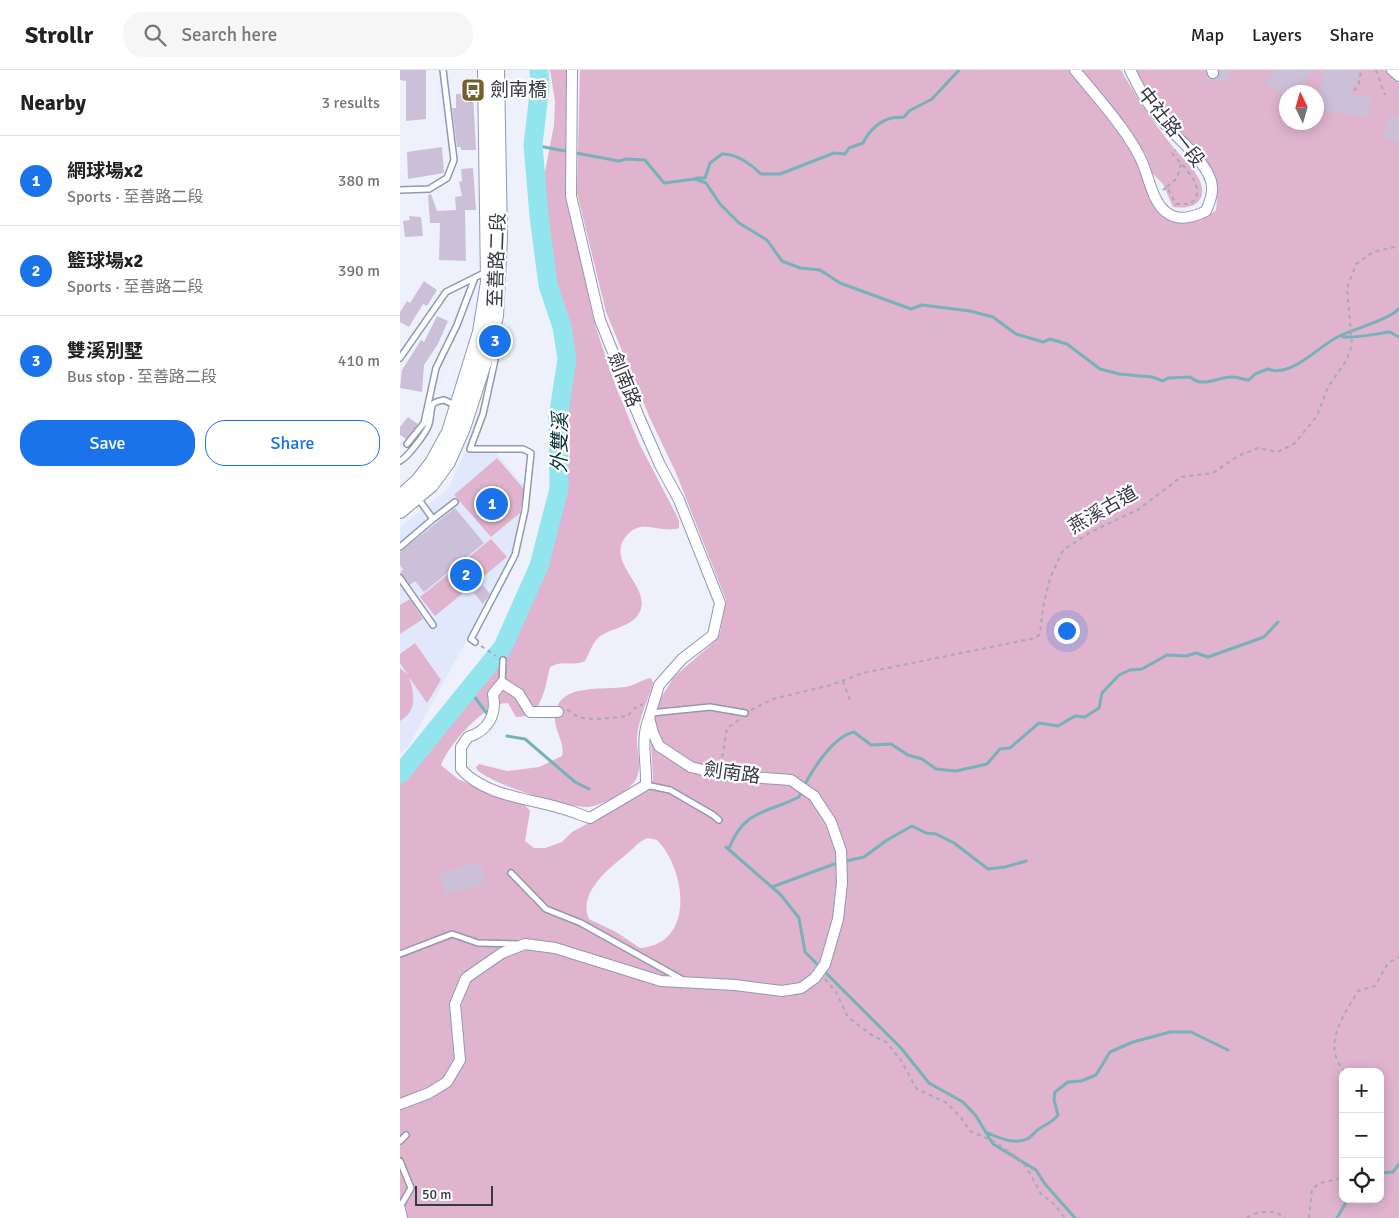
<!DOCTYPE html>
<meta charset="utf-8">
<style>
:root{--surface:#fff;--page:#f6f6f6;--text:#222;--muted:#767676;--line:#e0e0e0;--accent:#1a73e8}
body{margin:0;font-family:Signika,"Noto Sans TC",sans-serif;background:var(--page);color:var(--text)}
.controls{position:absolute;right:15px;bottom:15px;display:grid;overflow:hidden;border-radius:10px;box-shadow:0 2px 12px #0003}
.controls button{width:45px;height:45px;display:grid;place-items:center;padding:0;border:0;border-bottom:1px solid var(--line);background:var(--surface);color:var(--text);font:25px sans-serif}
.compass{position:absolute;left:879px;top:15px;width:45px;height:45px;border-radius:50%;background:var(--surface);box-shadow:0 2px 12px #0003;rotate:355deg}
.scale{position:absolute;left:15px;bottom:12px;width:78px;box-sizing:border-box;padding-left:5px;border:2px solid #373a44;border-top:0;font-size:14px;line-height:18px;white-space:nowrap;color:#373a44;-webkit-text-stroke:4px #fff;paint-order:stroke}
.you{position:absolute;left:666px;top:560px;width:18px;height:18px;margin:-12px;border:4px solid #fff;border-radius:50%;background:#1a73e8;box-shadow:0 0 0 8px #1a73e833}
.badge{display:grid;place-items:center;width:32px;height:32px;border-radius:50%;background:var(--accent);color:#fff;font-size:16px;font-weight:700}
.pin{position:absolute;translate:-50% -50%;border:2px solid #fff;box-shadow:0 1px 5px #0006}
.list{margin:0;padding:0;list-style:none}
h2{display:flex;justify-content:space-between;align-items:center;height:65px;margin:0;padding:0 20px;font-size:21px}
h2 small{font-size:16px;font-weight:400;color:var(--muted)}
.list li{display:grid;grid-template-columns:32px 1fr auto;gap:15px;align-items:center;box-sizing:border-box;height:90px;padding:0 20px;border-top:1px solid var(--line)}
.list b{display:block;font-size:19px;white-space:nowrap}
.list p{margin:0;font-size:16px;white-space:nowrap;color:var(--muted)}
.list em{font-size:16px;font-style:normal;color:var(--muted)}
.actions{display:flex;gap:10px;padding:15px 20px}
.actions a{flex:1;padding:11px 0;border:1px solid var(--accent);border-radius:20px;text-align:center;font-size:18px;color:var(--accent)}
.actions .main{background:var(--accent);color:#fff}
.icon{flex:none;width:28px;height:28px;fill:none;stroke:currentColor;stroke-width:2;stroke-linecap:round;stroke-linejoin:round}
.map{position:relative;flex:none;width:999px;height:1148px;overflow:hidden}
header{display:flex;align-items:center;gap:30px;box-sizing:border-box;height:70px;padding:0 25px;background:var(--surface);border-bottom:1px solid var(--line)}
header strong{font-size:24px}
nav{display:flex;gap:28px;margin-inline-start:auto;font-size:18px}
.search{width:350px;height:45px;background:var(--page);display:flex;align-items:center;gap:12px;box-sizing:border-box;padding:0 18px;border-radius:20px;color:var(--muted);font-size:19px}
main{display:flex}
aside{flex:1;background:var(--surface)}
.map>svg:first-child{display:block}
</style>
<header>
<strong>Strollr</strong>
<div class="search"><svg class="icon" aria-label="search" viewBox="0 0 24 24"><circle cx="10" cy="10" r="6"/><path d="M15 15l6 6"/></svg>Search here</div>
<nav><a>Map</a><a>Layers</a><a>Share</a></nav>
</header>
<main>
<aside>
<h2>Nearby<small>3 results</small></h2>
<ul class="list">
<li><span class="badge">1</span><div><b>網球場x2</b><p>Sports · 至善路二段</p></div><em>380 m</em></li>
<li><span class="badge">2</span><div><b>籃球場x2</b><p>Sports · 至善路二段</p></div><em>390 m</em></li>
<li><span class="badge">3</span><div><b>雙溪別墅</b><p>Bus stop · 至善路二段</p></div><em>410 m</em></li>
</ul>
<div class="actions"><a class="main">Save</a><a>Share</a></div>
</aside>
<div class="map">
<svg width="999" height="1148" viewBox="0 0 999 1148">
<rect width="100%" height="100%" fill="#eef1fc"/>
<!-- built -->
<path fill="#e1e8fc" d="M 69,373 L 93,379 L 126,418 L 113,486 L 8,677 L 0,684 L 0,457 L 48,419 Z"/>
<!-- green -->
<path fill="#e0b3ce" fill-rule="evenodd" d="M 150,0 L 167,0 L 167,125 L 195,255 L 216,317 L 239,373 L 279,450 L 279,458 C 261,464 243,448 228,464 C 201,493 256,517 238,545 C 229,558 209,558 198,568 C 192,574 189,584 185,591 C 173,597 162,589 150,597 C 145,616 143,648 116,647 L 108,633 C 86,631 48,676 41,695 L 58,709 L 105,730 L 125,735 L 130,741 L 125,771 L 134,778 L 145,778 L 162,772 L 172,762 L 246,722 L 253,710 L 251,673 L 255,643 L 262,626 L 274,607 L 314,572 L 320,563 L 326,530 L 276,403 L 249,346 L 206,242 L 177,123 L 180,0 L 669,0 C 694,32 725,65 741,103 C 748,120 750,137 766,148 C 781,158 804,151 816,140 C 822,96 795,82 769,52 C 755,37 745,18 735,0 L 988,0 L 999,9 L 999,1148 L 0,1148 L 0,709 L 23,688 L 106,580 L 143,503 L 165,421 L 170,381 L 168,331 L 171,301 L 169,265 L 148,172 L 143,112 L 154,55 L 155,31 ZM 886,22 L 916,22 L 916,52 L 886,52 ZM 248,768 L 257,770 C 286,799 296,874 240,878 L 216,862 L 189,849 C 177,822 211,797 229,782 C 235,777 239,771 248,768 ZM 943,1002 L 980,1002 L 980,1129 L 943,1129 Z
M 680,0 L 721,0 C 736,27 754,53 773,77 C 781,87 795,99 800,111 C 808,132 792,140 773,137 L 763,114 L 752,103 L 746,85 L 717,44 Z
M 97,388 L 124,419 L 120,443 L 91,467 L 54,425 Z
M 91,469 L 107,487 L 35,546 L 20,527 Z
M 10,529 L 23,549 L 0,564 L 0,535 Z
M 15,573 L 41,610 L 27,633 L 9,607 C 15,624 17,641 0,651 L 0,598 L 8,605 L 0,593 L 0,584 Z
M 251,608 L 253,613 L 251,620 C 246,634 238,652 237,667 C 236,682 243,694 236,709 C 231,720 201,736 188,737 C 166,738 94,715 77,700 L 76,697 L 79,694 L 107,701 L 139,697 L 162,686 C 165,672 155,662 155,649 C 155,610 205,622 230,616 C 237,614 243,609 251,608 Z"/>
<g fill="none" stroke-linecap="round" stroke-linejoin="round">
<!-- stream -->
<path stroke="#77b2ba" stroke-width="3" d="M 133,75 L 219,91 L 226,89 L 245,90 L 264,113 L 295,109 L 306,113 L 320,134 L 339,153 L 367,170 L 382,191 L 400,198 L 420,200 L 440,213 L 511,239 L 522,235 L 570,241 L 593,247 L 616,264 L 643,272 L 650,269 L 667,274 L 700,299 L 719,304 L 752,307 L 763,311 L 768,308 L 790,307 C 804,319 818,306 833,307 C 838,307 844,310 849,310 L 855,304 L 868,299 C 890,308 916,279 934,269 C 948,260 991,250 999,238
M 296,108 L 305,108 L 310,93 L 322,84 C 336,83 352,95 361,104 L 380,104 L 434,83 L 445,84 L 449,78 L 463,73 C 469,61 478,52 491,48 C 496,47 499,48 504,47 L 509,41 L 532,29 L 559,0
M 943,267 C 959,268 974,264 990,262 L 999,267
M 68,618 L 88,645
M 107,666 L 125,669 L 175,712 L 189,719
M 326,777 L 381,825 L 399,848 L 405,882 L 501,978 L 529,1013 L 563,1032 L 576,1046 L 593,1074 L 636,1100 L 645,1114 L 675,1148
M 329,778 C 345,739 365,744 399,727 C 408,706 431,667 454,662 L 471,675 L 491,674 L 508,685 L 522,689 L 536,699 L 556,701 L 587,694 L 600,679 L 610,678 L 639,653 L 658,656 L 675,646 L 685,647 L 699,638 L 702,623 L 719,605 L 730,600 L 742,599 L 767,585 L 786,586 L 796,583 L 808,587 L 864,567 L 878,552
M 372,817 L 437,793 L 464,787 L 487,770 L 512,756 L 526,763 L 536,764 L 554,773 L 588,799 L 605,797 L 626,791
M 588,1063 C 599,1068 615,1075 627,1069 C 632,1067 634,1062 639,1059 C 645,1055 654,1051 658,1045 L 654,1030 L 655,1022 L 668,1012 L 681,1011 L 696,1005 L 710,982 L 733,972 L 770,962 L 791,962 L 828,980
M 980,1103 L 993,1102 L 999,1094
M 937,1148 L 948,1129"/>
<!-- river -->
<path stroke="#92e5ec" stroke-width="19" d="M 0,704 L 103,577 L 139,496 L 159,419 L 158,348 L 167,289 L 162,257 L 148,215 L 139,146 L 133,75 L 140,15 L 139,0"/>
</g>
<!-- building -->
<path fill="#ccc0d9" d="M 0,0 L 26,0 L 26,49 L 6,51 L 6,11 L 0,10 Z
M 805,0 L 808,8 L 812,10 L 818,7 L 819,0 L 829,0 L 830,9 L 807,12 Z
M 874,0 L 913,0 L 898,22 L 886,22 L 886,27 L 865,13 Z
M 924,0 L 962,0 L 950,24 L 971,28 L 967,48 L 917,38 Z
M 73,23 L 76,80 L 61,80 L 61,77 L 57,77 L 52,38 L 56,38 L 56,24 Z
M 989,45 L 999,48 L 999,72 L 984,68 Z
M 42,77 L 44,103 L 8,109 L 7,82 Z
M 73,98 L 76,140 L 65,140 L 66,191 L 39,190 L 40,153 L 30,153 L 28,125 L 31,124 L 37,141 L 56,140 L 55,127 L 62,126 L 59,112 L 62,111 L 61,99 Z
M 9,146 L 21,147 L 23,166 L 5,167 L 3,151 L 10,150 Z
M 24,211 L 37,220 L 27,236 L 23,234 L 9,257 L 0,252 L 0,242 L 7,231 L 10,233 Z
M 37,246 L 48,251 L 38,274 L 24,295 L 22,322 L 0,318 L 2,300 L 21,270 L 24,272 Z
M 8,347 L 18,354 L 6,369 L 0,365 L 0,357 Z
M 55,438 L 84,473 L 24,522 L 15,511 L 10,515 L 0,504 L 3,499 L 0,495 L 0,482 Z
M 83,515 L 90,524 L 83,534 L 74,523 Z
M 81,792 L 86,814 L 44,824 L 39,802 Z"/>
<g fill="none" stroke-linecap="round" stroke-linejoin="round">
<!-- service casing -->
<g stroke="#9199b2" stroke-width="8">
<path id="service" d="M 0,120 L 29,119 L 47,108 L 54,90 L 43,0
M 0,288 L 46,222 L 86,202
M 7,374 L 24,353 L 36,298 L 57,255 L 74,210
M 0,391 C 7,388 27,362 29,354 C 31,348 30,340 33,334 C 36,331 40,331 44,330 L 55,335
M 33,449 L 55,432
M 0,477 L 33,449 L 17,427
M 0,508 L 33,555
M 75,572 L 71,569 L 115,485 L 125,440 L 131,383 L 123,379 L 70,379 L 83,344 L 95,290 L 86,287
M 102,613 L 103,590
M 251,643 L 310,637 L 345,643
M 246,715 L 270,720 L 313,745 L 319,750
M 111,803 L 146,839 L 181,853 L 283,910
M 0,884 L 52,864 L 78,873 L 117,874
M 0,1071 L 6,1065
M 0,1091 L 11,1118 L 0,1137"/>
</g>
<!-- minor casing -->
<g stroke="#9199b2" stroke-width="12">
<path id="minor" d="M 675,0 C 696,26 731,64 743,94 C 749,109 753,132 766,142 C 778,152 794,147 806,141 C 810,131 814,122 811,111 C 804,88 773,65 758,46 C 746,32 738,16 730,0
M 812,0 L 813,3
M 992,0 L 999,6
M 158,642 L 130,642 L 119,624 L 102,613 L 93,624 C 97,645 88,661 68,667 L 61,677 L 61,699 C 85,726 128,728 160,738 C 170,740 180,745 190,748 L 246,715 C 247,693 240,669 249,648
M 0,1034 L 29,1023 L 47,1012 L 60,990 L 55,934 L 66,908 L 102,883 L 125,874 L 155,878 L 261,911 L 335,915 L 382,921 L 401,918 L 415,908 L 425,894 L 438,849 L 442,813 L 441,781 L 431,752 L 414,726 L 391,710 L 323,705 L 291,697 L 259,676 L 253,663 L 249,648 L 259,615 L 282,589 L 313,565 L 320,533 L 279,430 L 260,395 L 239,347 L 200,250 L 171,126 L 172,0
M 0,1139 L 2,1148"/>
</g>
<!-- tertiary casing -->
<g stroke="#9199b2" stroke-width="16">
<path id="tertiary" d="M 0,427 L 17,412 L 32,393 L 49,362 L 80,262 L 88,212 L 85,0
M 0,441 L 31,415 L 48,392 L 63,358 L 86,287 L 96,246 L 100,169 L 97,0"/>
</g>
<!-- path -->
<path stroke="#a7aab4" stroke-width="2" stroke-dasharray="4 4" stroke-linecap="butt" d="M 976,0 L 985,25
M 954,21 L 959,13 L 961,0
M 767,117 L 777,108 L 781,94
M 763,120 L 767,117 L 776,134 L 790,134 C 810,119 783,97 772,83 L 776,80
M 81,576 L 96,586
M 443,611 L 450,630
M 167,640 C 171,641 173,644 177,646 C 190,652 214,647 228,646 L 233,639 L 243,634
M 351,640 L 373,629 L 431,615 L 463,603 L 635,568 L 640,564 L 643,537 L 650,508 L 663,480 L 691,462 L 739,439 L 781,407 L 813,403 L 838,386 L 858,378 L 878,382 L 895,373 L 917,346 L 928,317 L 946,291 L 952,275 L 947,218 L 956,194 L 973,182 L 999,176
M 321,695 L 327,658 L 340,649
M 425,909 L 436,922 L 448,947 L 470,964 L 486,972 L 500,989 L 517,1019 L 547,1033 L 562,1049 L 570,1061 L 593,1071 L 618,1088 L 627,1098 L 641,1124 L 654,1134 L 665,1148
M 945,1002 C 921,975 943,947 958,921 L 975,916 L 988,893 L 999,887
M 847,1148 C 858,1140 875,1139 885,1148
M 909,1148 L 912,1119 L 920,1113 L 943,1108"/>
<!-- service -->
<use href="#service" stroke="#fff" stroke-width="5"/>
<!-- minor -->
<use href="#minor" stroke="#fff" stroke-width="10"/>
<!-- tertiary -->
<use href="#tertiary" stroke="#fff" stroke-width="14"/>
</g>
<!-- icons -->
<defs>
<g id="bus-square" transform="scale(1.25)"><rect x="-9" y="-9" width="18" height="18" rx="4" fill="#745e2e" stroke="#fff"/><path d="M-5-6H5V4H4V6H2V4H-2V6H-4V4H-5ZM-3.5-4V0h7V-4ZM-3.5 1.2v1.5H-2V1.2ZM2 1.2v1.5H3.5V1.2Z" fill="#fff"/></g>
</defs>
<g fill-rule="evenodd">
<use href="#bus-square" x="73" y="20"/>
</g>
<g text-anchor="middle" dominant-baseline="central" stroke-width="4.5" stroke-linejoin="round" paint-order="stroke">
<!-- poi labels -->
<g font-size="19" fill="#373a44" stroke="#fff" text-anchor="start">
<text x="90" y="20">劍南橋</text>
</g>
<!-- street labels -->
<g font-size="19" fill="#373a44" stroke="#fff">
<text transform="translate(771 57) rotate(52)">中社路一段</text>
<text transform="translate(97 190) rotate(-88)">至善路二段</text>
<text transform="translate(224 310) rotate(68)">劍南路</text>
<text transform="translate(703 440) rotate(-30)">燕溪古道</text>
<text transform="translate(332 703) rotate(8)">劍南路</text>
</g>
<!-- water labels -->
<g font-size="20" font-style="italic" fill="#073235" stroke="#fff">
<text transform="translate(160 373) rotate(-89)">外雙溪</text>
</g>
</g>
</svg>
<div class="controls">
<button>+</button>
<button>−</button>
<button><svg class="icon" aria-label="locate" viewBox="0 0 24 24"><circle cx="12" cy="12" r="6"/><path d="M12 2v4M12 18v4M2 12h4M18 12h4"/></svg></button>
</div>
<svg class="compass" viewBox="-18 -18 36 36"><path d="M0-13l5 13h-10z" fill="#e53935"/><path d="M0 13l5-13h-10z" fill="#767676"/></svg>
<div class="scale">50 m</div>
<div class="you"></div>
<div class="pin badge" style="left:92px;top:434px">1</div>
<div class="pin badge" style="left:66px;top:505px">2</div>
<div class="pin badge" style="left:95px;top:271px">3</div>
</div>
</main>
